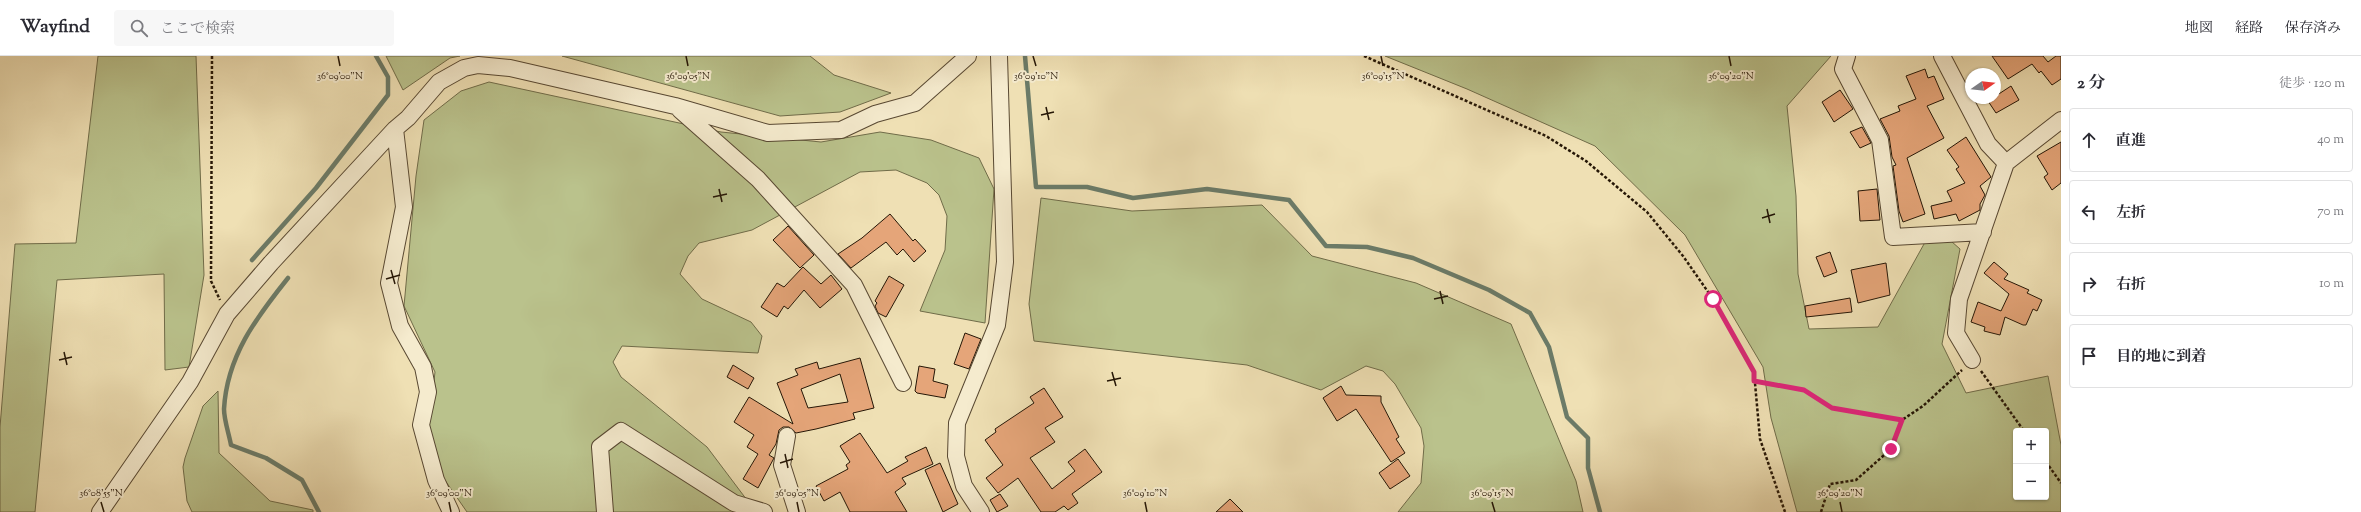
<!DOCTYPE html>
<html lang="ja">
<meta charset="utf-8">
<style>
:root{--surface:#fff;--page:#f7f7f7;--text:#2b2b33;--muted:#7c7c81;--line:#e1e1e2}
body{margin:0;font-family:"Sorts Mill Goudy","Noto Serif JP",serif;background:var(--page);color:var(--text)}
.controls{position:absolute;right:12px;bottom:12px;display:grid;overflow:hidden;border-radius:4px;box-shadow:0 1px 3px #0004}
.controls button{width:36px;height:36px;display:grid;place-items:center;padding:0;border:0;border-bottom:1px solid var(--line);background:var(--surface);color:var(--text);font:20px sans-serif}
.compass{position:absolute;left:1965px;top:12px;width:36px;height:36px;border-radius:50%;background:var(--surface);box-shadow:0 1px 3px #0004;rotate:76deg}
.stop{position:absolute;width:12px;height:12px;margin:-9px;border:3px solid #db2777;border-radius:50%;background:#fff}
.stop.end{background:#db2777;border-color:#fff;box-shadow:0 1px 4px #0008}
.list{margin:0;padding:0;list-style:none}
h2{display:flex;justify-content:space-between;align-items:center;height:52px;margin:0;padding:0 16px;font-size:17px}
h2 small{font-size:13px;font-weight:400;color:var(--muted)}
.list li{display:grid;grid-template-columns:26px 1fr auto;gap:12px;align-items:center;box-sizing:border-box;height:64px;margin:0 8px 8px;padding:0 8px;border:1px solid var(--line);border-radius:4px}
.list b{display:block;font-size:15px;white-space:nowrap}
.list em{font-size:13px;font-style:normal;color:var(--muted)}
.icon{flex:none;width:22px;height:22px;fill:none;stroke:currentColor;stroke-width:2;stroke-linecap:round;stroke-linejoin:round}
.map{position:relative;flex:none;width:2061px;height:456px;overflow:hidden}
header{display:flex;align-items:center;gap:24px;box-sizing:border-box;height:56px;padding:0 20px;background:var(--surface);border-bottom:1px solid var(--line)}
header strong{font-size:19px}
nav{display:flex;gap:22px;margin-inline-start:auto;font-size:14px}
.search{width:280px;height:36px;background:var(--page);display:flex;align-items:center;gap:10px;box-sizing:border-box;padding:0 14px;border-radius:4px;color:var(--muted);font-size:15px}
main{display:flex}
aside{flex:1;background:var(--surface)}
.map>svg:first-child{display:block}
</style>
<header>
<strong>Wayfind</strong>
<div class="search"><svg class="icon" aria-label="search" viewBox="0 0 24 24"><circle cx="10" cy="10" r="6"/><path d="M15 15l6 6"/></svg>ここで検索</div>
<nav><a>地図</a><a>経路</a><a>保存済み</a></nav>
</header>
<main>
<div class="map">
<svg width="2061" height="456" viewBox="0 0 2061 456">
<rect width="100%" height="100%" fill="#efe0b4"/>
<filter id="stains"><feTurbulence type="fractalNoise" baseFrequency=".005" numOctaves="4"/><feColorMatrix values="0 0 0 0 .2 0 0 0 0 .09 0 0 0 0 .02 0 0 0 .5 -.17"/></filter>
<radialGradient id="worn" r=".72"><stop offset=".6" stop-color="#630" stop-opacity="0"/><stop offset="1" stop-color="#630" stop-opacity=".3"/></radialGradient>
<!-- green -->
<path fill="#bac28c" stroke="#706c49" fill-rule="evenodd" d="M 98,0 L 196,0 L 204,219 L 189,311 L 165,314 L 164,218 L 57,224 L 35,456 L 0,456 L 0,371 L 15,188 L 76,187 Z
M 386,0 L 460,0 L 450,2 L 403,34 Z
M 562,0 L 810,0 L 834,19 L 891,37 L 840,56 L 780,60 Z
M 1385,0 L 1831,0 L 1787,50 L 1796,140 L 1798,218 L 1809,273 L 1878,271 L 1934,170 L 1960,193 L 1942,288 L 1966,337 L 2048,320 L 2061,389 L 2061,456 L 1797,456 L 1771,362 L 1763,311 L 1685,179 L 1595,90 L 1467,33 ZM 2016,375 L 2046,375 L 2046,441 L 2016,441 Z
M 489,26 L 721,76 L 821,86 L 880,76 L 931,84 L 979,102 L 994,133 L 985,267 L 920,255 L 945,194 L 947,160 L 939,139 L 927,127 L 896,114 L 860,116 L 752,174 L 699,187 L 688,200 L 680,218 L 702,243 L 751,266 L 762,280 L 758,297 L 622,290 L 613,306 L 621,321 L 707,391 L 756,456 L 467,456 L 442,420 L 429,369 L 435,316 L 404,250 L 416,120 L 424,64 L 461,35 Z
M 1041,142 L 1132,155 L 1262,149 L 1312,200 L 1416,227 L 1511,268 L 1576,425 L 1583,456 L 1398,456 L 1421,427 L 1424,390 L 1421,372 L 1395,328 L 1383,315 L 1366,310 L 1321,334 L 1247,309 L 1034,285 L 1029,248 Z
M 218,335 L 219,397 L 270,445 L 313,454 L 313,456 L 192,456 L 187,445 L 183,411 L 185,402 L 203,350 Z"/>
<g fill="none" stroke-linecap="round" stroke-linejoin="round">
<!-- stream -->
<path stroke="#6b7b68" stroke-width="4.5" d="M 1025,0 L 1036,131 L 1087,131 L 1133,142 L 1207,133 L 1289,144 L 1326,190 L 1367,191 L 1413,202 L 1489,234 L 1530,257 L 1549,291 L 1567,361 L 1588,382 L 1588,412 L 1600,456
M 252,204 L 316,132 L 388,39 L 388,21 L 376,0
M 288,222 C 256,262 227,300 224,353 C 224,364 229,378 231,389 L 266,402 L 302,424 L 319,456"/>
</g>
<!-- building -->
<path fill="#e5a579" stroke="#251606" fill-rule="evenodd" d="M 1992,0 L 2043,0 L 2048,6 L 2056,0 L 2061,0 L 2061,23 L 2052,29 L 2041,15 L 2039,17 L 2032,8 L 2008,23 Z
M 1925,13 L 1928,22 L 1934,20 L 1944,43 L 1927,50 L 1944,82 L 1907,102 L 1925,158 L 1903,166 L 1899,155 L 1893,110 L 1896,109 L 1892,101 L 1889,80 L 1880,63 L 1900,55 L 1898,50 L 1916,43 L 1906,20 Z
M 2011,30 L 2019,44 L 1996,57 L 1988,45 Z
M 1840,34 L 1853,53 L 1834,66 L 1822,46 Z
M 1862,71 L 1871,87 L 1860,92 L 1850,76 Z
M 1966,81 L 1991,121 L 1980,130 L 1985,139 L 1980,148 L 1980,154 L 1959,165 L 1956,158 L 1934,163 L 1931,150 L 1952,145 L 1947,135 L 1965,127 L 1956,113 L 1959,111 L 1947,94 Z
M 2061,86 L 2061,127 L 2052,134 L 2044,121 L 2048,118 L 2037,100 Z
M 1877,133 L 1880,164 L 1860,165 L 1858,135 Z
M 890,158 L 913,185 L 915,183 L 926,195 L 914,206 L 903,193 L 897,199 L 886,186 L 851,212 L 838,198 L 862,182 Z
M 788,170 L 814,199 L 800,212 L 773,184 Z
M 1830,196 L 1837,216 L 1824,221 L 1816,201 Z
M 1994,206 L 2008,218 L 2004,223 L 2029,234 L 2027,237 L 2042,244 L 2037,255 L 2033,253 L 2026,269 L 2023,269 L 2005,261 L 2000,279 L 1984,275 L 1985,271 L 1971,266 L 1978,246 L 2001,255 L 2009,238 L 1984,217 Z
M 1886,207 L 1890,239 L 1858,247 L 1851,214 Z
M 803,211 L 821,228 L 831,219 L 842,233 L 820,252 L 804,234 L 788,253 L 784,250 L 777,261 L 761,251 L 777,227 L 784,231 Z
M 889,220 L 904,229 L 886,261 L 878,257 L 875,250 L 877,247 L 875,245 Z
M 1850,242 L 1852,256 L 1806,261 L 1805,250 Z
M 965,277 L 981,283 L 969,313 L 954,308 Z
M 860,302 L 874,352 L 853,357 L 855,363 L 816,373 L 796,377 L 789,371 L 783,371 L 779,374 L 776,388 L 769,399 L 774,402 L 758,432 L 743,423 L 758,398 L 747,391 L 754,379 L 734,366 L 749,341 L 793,368 L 777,327 L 798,319 L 795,313 L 817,306 L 819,313 ZM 840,318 L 848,346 L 808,352 L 801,333 Z
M 733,309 L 754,322 L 748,333 L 727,321 Z
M 919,310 L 935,313 L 933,325 L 948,329 L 945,342 L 917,337 L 915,335 Z
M 1341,330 L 1346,339 L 1381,340 L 1381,346 L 1399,381 L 1396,383 L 1405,397 L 1391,406 L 1356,353 L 1337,365 L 1323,342 Z
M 1044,332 L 1063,361 L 1045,372 L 1055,386 L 1030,402 L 1052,433 L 1075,415 L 1068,406 L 1085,393 L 1102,416 L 1072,438 L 1078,447 L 1068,454 L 1064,450 L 1055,456 L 1041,456 L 1018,422 L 998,437 L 986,422 L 1003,409 L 985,384 L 996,376 L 995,373 L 1034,347 L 1030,341 Z
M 860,377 L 887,417 L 908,405 L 905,401 L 926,391 L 933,408 L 902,422 L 906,428 L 895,436 L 907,456 L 850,456 L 840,436 L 824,445 L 816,430 L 848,413 L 846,409 L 850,406 L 840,390 Z
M 1398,403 L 1410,420 L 1390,433 L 1379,417 Z
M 940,407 L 958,448 L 943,456 L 925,414 Z
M 1000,438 L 1008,450 L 997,456 L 990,444 Z
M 1230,443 L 1243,456 L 1216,456 Z"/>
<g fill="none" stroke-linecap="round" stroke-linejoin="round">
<!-- street casing -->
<g stroke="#584832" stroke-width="18">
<path id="street" d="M 1847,0 L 1843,13 L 1880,84 L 1893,181 L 1983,176
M 1942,0 L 1988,88 L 2006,107
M 680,54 L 758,123 L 854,229 L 903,327
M 395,73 L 404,151 L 389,227 L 400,270 L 423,311 L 428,336 L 421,369 L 436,424 L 451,456
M 1972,304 L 1956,277 L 1959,243 L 2006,107 L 2061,64
M 787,380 L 782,409 L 797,456
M 100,456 L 190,326 L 227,258 L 271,207 L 395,73 L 408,62 L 439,26 L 464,12 L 478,9 L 510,12 L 675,50 L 768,77 L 841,74 L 875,58 L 915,47 L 968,0
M 605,456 L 600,391 L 621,375 L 734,447 L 764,456
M 981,456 L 964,430 L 956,400 L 957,367 L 997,269 L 1005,206 L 999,0"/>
</g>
<!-- path -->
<path stroke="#251606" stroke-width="2.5" stroke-dasharray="3 2" stroke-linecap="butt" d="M 212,0 L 211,225 L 220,244
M 1364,0 L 1546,80 L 1586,105 L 1647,156 L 1683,200 L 1713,243 L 1754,316 L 1760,383 L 1785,456
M 1981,315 L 2024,375
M 1754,325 L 1804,334 L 1832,352 L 1902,364
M 2046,406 L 2061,427
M 1821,456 L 1830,428 L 1856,424 L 1891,393 L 1902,364 L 1923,350 L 1962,314"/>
<!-- street -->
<use href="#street" stroke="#f5ebce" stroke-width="16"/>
</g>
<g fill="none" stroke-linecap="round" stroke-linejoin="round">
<!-- route -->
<path stroke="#db2777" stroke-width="5" d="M 1713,243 L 1754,316 L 1754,325 L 1804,334 L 1832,352 L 1902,364 L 1891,393"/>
</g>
<!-- ticks -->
<path fill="none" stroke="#251606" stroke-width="1.5" d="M 338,0 L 340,10M 686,0 L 688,10M 1033,0 L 1036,10M 1381,0 L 1383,10M 1729,0 L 1731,10M 1046,51 L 1049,64M 1041,59 L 1054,56M 719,133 L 722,146M 713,141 L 727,138M 1767,153 L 1770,167M 1762,162 L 1775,158M 391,214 L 395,228M 386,223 L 400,219M 1440,235 L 1443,248M 1434,243 L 1448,240M 64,296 L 67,309M 59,304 L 72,301M 1112,316 L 1116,330M 1107,325 L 1121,322M 785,398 L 788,412M 780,407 L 793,403M 101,446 L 104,456M 449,446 L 451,456M 797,446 L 799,456M 1145,446 L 1147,456M 1492,446 L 1495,456M 1840,446 L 1842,456"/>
<g font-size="10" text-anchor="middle" fill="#251606" stroke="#f5ebce" stroke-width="4" stroke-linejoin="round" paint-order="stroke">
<text x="340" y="23">36°09'00"N</text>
<text x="688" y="23">36°09'05"N</text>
<text x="1036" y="23">36°09'10"N</text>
<text x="1383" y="23">36°09'15"N</text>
<text x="1731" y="23">36°09'20"N</text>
<text x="101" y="440">36°08'55"N</text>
<text x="449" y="440">36°09'00"N</text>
<text x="797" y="440">36°09'05"N</text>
<text x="1145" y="440">36°09'10"N</text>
<text x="1492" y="440">36°09'15"N</text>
<text x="1840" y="440">36°09'20"N</text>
</g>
<rect width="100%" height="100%" filter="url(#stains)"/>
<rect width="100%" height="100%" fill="url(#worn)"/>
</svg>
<div class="controls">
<button>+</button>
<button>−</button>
</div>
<svg class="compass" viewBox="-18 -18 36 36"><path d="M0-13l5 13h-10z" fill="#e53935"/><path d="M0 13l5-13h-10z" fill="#7c7c81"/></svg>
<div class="stop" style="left:1713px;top:243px"></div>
<div class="stop end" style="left:1891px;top:393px"></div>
</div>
<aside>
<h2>2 分<small>徒歩 · 120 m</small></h2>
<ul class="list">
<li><svg class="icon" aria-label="ahead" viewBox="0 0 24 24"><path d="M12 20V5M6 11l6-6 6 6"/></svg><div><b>直進</b></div><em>40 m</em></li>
<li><svg class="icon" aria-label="left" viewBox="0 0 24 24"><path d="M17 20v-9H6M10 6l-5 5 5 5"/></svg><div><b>左折</b></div><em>70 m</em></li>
<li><svg class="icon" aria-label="right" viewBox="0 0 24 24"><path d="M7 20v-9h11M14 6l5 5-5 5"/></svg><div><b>右折</b></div><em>10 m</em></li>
<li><svg class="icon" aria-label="arrive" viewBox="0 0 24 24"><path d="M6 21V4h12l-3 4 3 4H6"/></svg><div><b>目的地に到着</b></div></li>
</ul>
</aside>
</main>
